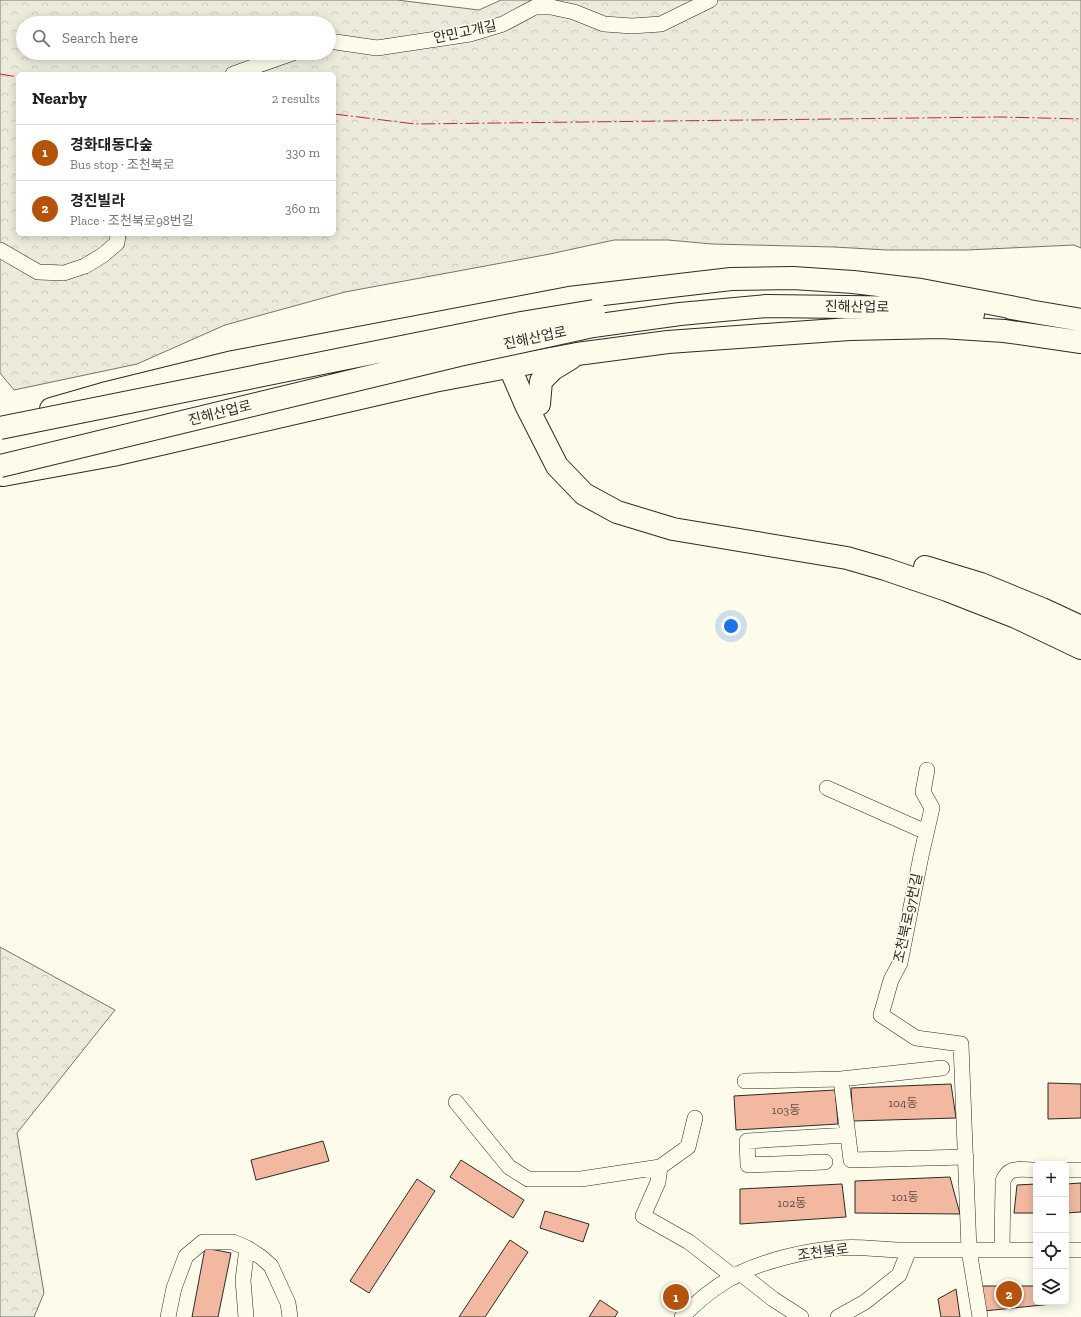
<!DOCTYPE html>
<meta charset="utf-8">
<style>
:root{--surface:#fff;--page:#f6f6f6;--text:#222;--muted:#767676;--line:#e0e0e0;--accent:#b45309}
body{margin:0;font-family:"Zilla Slab","Noto Sans KR",serif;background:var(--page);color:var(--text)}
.controls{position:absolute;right:12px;bottom:12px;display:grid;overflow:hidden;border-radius:6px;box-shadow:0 2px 10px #0003}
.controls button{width:36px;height:36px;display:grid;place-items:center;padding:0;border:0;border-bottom:1px solid var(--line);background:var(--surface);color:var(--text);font:20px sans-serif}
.you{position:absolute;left:731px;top:626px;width:14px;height:14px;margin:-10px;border:3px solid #fff;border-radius:50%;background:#1a73e8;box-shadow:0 0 0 6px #1a73e833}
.badge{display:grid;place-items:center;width:26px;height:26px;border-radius:50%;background:var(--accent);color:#fff;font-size:13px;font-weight:700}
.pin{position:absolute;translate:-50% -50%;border:2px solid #fff;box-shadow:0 1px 4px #0006}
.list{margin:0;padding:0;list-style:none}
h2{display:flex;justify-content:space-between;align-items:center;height:52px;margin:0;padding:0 16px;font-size:17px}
h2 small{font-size:13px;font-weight:400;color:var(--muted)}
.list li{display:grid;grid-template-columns:26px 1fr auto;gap:12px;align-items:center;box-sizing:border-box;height:56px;padding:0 16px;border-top:1px solid var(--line)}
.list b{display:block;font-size:15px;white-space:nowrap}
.list p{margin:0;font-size:13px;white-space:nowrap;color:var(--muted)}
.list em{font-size:13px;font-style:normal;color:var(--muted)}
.icon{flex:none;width:22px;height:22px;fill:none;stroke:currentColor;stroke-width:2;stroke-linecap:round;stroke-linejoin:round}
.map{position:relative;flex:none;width:1081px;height:1317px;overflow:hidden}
.search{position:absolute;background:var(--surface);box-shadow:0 2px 10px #0003;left:16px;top:16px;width:320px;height:44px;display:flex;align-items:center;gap:10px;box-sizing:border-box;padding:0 14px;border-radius:22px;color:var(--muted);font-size:15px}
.panel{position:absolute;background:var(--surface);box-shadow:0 2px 10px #0003;left:16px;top:72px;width:320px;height:164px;border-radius:6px}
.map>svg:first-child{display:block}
</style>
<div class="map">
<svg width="1081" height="1317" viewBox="0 0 1081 1317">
<defs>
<pattern id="forest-crowns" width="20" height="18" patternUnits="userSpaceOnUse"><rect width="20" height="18" fill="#ecebdb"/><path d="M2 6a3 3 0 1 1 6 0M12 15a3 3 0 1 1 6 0" fill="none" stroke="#cbcabc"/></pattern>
</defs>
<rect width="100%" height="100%" fill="#fdfbea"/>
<!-- forest -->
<path fill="url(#forest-crowns)" stroke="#74746e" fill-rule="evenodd" d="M 0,0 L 397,0 L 479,10 L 501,0 L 1081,0 L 1081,248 L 1074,245 L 967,250 L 887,250 L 834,247 L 712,244 L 668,240 L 614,240 L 550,254 L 345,292 L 225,325 L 137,364 L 14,390 L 0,373 ZM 23,23 L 329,23 L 329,53 L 23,53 ZM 18,74 L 334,74 L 334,234 L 18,234 Z
M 0,947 L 115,1010 L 17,1133 L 44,1293 L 34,1317 L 0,1317 Z"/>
<!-- building -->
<path fill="#f2b8a0" stroke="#2b2b2b" d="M 1048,1083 L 1081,1084 L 1081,1118 L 1048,1119 Z
M 951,1084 L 956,1118 L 853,1121 L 851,1088 Z
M 835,1090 L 838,1124 L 736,1130 L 734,1096 Z
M 323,1141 L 329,1161 L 256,1180 L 251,1160 Z
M 461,1160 L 524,1200 L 513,1218 L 450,1177 Z
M 950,1177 L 960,1214 L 855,1213 L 855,1181 Z
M 417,1179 L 435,1191 L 369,1293 L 350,1281 Z
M 1081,1183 L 1081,1212 L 1066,1213 L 1066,1184 Z
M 842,1184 L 846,1217 L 740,1224 L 740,1189 Z
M 1036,1184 L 1036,1213 L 1014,1213 L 1017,1185 Z
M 545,1211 L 589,1224 L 583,1242 L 540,1228 Z
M 510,1240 L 528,1252 L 485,1317 L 459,1317 Z
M 205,1248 L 231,1253 L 218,1317 L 192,1317 Z
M 980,1286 L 1036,1286 L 1036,1302 L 1062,1303 L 984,1311 Z
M 956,1289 L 960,1317 L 941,1317 L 938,1299 Z
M 600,1300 L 618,1312 L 615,1317 L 589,1317 Z"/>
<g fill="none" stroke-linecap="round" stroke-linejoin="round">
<!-- minor casing -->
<g stroke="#2b2b2b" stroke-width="16">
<path id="minor" d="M 329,41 L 377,48 L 470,34 L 503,24 L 535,7 L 551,7 L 574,12 L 604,24 L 632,26 L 661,24 L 710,0
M 233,74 L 293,53
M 0,250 L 38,272 L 64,273 L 85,266 L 103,255 L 117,243 L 118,234
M 927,770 L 923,792 L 932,808 L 921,856 L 900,963 L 891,980 L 881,1015 L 916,1038 L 961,1044 L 969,1250 L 980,1317
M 827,788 L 926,832
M 942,1068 L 841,1079 L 851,1160 L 966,1157
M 745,1081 L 841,1079
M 456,1102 L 509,1167 L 528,1179 L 581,1179 L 660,1167
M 695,1118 L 688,1147 L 660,1167 L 658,1182 L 643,1216 L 689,1242 L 734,1277
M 825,1162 L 748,1165 L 747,1141 L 848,1135
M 1066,1170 L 1081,1170
M 1002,1250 L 1003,1181 C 1009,1165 1022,1170 1036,1170
M 1066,1250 L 1081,1250
M 740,1273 L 773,1299 L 801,1317
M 168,1317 L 174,1288 L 186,1256 L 203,1242 L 233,1242 L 247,1248
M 246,1317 L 243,1280 L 247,1248 L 261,1257 L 271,1266 L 288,1303 L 290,1317
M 682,1317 C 698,1300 719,1284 740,1273 C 767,1260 809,1250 839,1248 C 860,1246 882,1250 903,1250 C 947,1250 992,1250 1036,1250
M 838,1317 L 865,1302 L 899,1275 L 909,1250"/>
</g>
<!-- highway casing -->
<g stroke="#2b2b2b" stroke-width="24">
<path id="highway" d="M 1011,308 L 1081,320
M 593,326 L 680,314 L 766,306 L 927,308 L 973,314
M 504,354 L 526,405 L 557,466 L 584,494 L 617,512 L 673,529 L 847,558 L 885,569 L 947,590 L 1016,617 L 1081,648
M 539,404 L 541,381 L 553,369 L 571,358
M 51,409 L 103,394 L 233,362 L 569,298 L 731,279 L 793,278 L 853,282 L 921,290 L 1026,310
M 3,475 L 113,455 L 434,381 L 577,354 L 668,342 L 850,329 L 941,327 L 1004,331 L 1081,342
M 925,567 L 981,584 L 1042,609 L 1081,627"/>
</g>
<!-- minor -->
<use href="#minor" stroke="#fdfbea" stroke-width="15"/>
<!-- highway -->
<use href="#highway" stroke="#fdfbea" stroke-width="22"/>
<!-- highway-bridge casing -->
<g stroke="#2b2b2b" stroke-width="24" stroke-linecap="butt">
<path id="highway-bridge" d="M 0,428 L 521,323 L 594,311
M 0,466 L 459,355 L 593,326"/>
</g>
<!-- highway-bridge -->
<use href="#highway-bridge" stroke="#fdfbea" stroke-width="22"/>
<!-- power -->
<path stroke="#c62828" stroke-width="1" stroke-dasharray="14 3 2 3" stroke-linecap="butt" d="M 0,74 L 18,77
M 334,114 L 415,124 L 1001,117 L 1081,119"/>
</g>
<g text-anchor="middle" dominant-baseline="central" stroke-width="3" stroke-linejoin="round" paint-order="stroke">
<!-- number labels -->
<g font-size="12" fill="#5d4e48">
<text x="903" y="1103">104동</text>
<text x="786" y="1110">103동</text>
<text x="905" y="1197">101동</text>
<text x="792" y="1203">102동</text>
</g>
<!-- street labels -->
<g font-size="14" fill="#2b2b2b" stroke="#fdfbea">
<text transform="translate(465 32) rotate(-12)">안민고개길</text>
<text transform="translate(857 307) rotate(1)">진해산업로</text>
<text transform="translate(535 338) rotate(-12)">진해산업로</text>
<text transform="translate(220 413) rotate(-14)">진해산업로</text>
<text transform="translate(908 918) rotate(-78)">조천북로97번길</text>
<text transform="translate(823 1252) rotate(-8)">조천북로</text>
</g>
</g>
</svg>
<div class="controls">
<button>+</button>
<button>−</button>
<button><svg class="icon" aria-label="locate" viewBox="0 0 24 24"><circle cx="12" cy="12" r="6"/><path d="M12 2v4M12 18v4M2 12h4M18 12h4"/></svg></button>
<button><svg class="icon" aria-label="layers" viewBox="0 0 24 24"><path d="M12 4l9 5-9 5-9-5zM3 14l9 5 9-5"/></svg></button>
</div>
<div class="you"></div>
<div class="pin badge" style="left:676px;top:1297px">1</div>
<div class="pin badge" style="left:1009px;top:1294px">2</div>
<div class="search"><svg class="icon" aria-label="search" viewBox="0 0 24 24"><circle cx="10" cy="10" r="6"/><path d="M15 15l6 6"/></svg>Search here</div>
<section class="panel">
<h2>Nearby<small>2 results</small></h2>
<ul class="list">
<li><span class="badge">1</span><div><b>경화대동다숲</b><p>Bus stop · 조천북로</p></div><em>330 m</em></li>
<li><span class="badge">2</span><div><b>경진빌라</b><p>Place · 조천북로98번길</p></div><em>360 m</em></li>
</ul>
</section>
</div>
